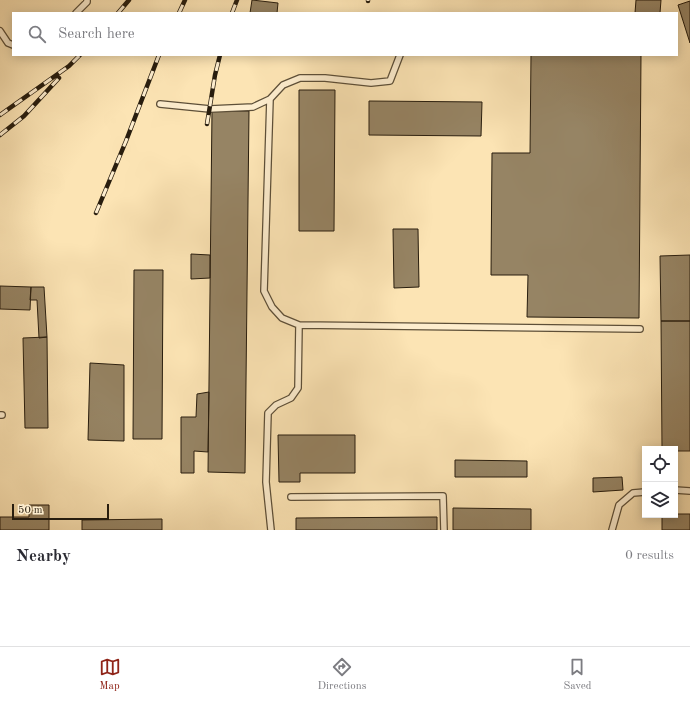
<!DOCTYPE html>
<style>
:root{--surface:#fff;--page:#f2f2f3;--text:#2b2b33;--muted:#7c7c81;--line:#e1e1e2;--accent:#8f2418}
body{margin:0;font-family:"Old Standard TT",serif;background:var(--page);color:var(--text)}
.controls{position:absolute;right:12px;bottom:12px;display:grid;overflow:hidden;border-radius:0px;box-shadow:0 2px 10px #0003}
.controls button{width:36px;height:36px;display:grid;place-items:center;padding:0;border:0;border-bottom:1px solid var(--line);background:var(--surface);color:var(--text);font:20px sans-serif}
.scale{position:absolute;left:12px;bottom:10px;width:97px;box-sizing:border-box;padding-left:4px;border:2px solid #281d0e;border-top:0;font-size:11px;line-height:14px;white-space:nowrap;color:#281d0e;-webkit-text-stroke:3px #fdedce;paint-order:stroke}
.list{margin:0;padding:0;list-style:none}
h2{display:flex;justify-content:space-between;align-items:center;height:52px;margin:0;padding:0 16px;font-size:17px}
h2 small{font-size:13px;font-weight:400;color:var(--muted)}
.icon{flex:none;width:22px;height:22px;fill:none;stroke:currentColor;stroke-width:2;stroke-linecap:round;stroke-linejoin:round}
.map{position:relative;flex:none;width:690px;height:530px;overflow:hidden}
.search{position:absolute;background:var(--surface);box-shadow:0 2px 10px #0003;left:12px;right:12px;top:12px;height:44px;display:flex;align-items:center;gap:10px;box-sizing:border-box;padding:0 14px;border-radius:0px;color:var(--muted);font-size:15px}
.sheet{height:116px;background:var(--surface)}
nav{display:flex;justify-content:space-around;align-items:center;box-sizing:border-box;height:56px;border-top:1px solid var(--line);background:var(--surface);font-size:11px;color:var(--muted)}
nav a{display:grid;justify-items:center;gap:2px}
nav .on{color:var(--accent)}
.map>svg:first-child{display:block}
</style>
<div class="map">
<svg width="690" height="530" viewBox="0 0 690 530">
<rect width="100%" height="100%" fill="#fce4b4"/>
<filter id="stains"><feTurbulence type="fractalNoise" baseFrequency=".005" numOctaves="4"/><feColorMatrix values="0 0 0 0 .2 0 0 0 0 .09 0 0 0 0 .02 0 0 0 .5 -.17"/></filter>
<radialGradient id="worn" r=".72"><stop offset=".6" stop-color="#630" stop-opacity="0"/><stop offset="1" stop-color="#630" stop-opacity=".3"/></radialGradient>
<!-- building -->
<path fill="#968464" stroke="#281d0e" d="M 252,0 L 278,3 L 277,13 L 250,13 Z
M 636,0 L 661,0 L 660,13 L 635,13 Z
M 690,1 L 690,43 L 678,5 Z
M 531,55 L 641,55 L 639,318 L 527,317 L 528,275 L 491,275 L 492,153 L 530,153 Z
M 299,90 L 335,90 L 334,231 L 299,231 Z
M 369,101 L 482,102 L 481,136 L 369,135 Z
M 212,111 L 249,111 L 245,473 L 208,472 Z
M 393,229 L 418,229 L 419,287 L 394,288 Z
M 191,254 L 210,255 L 210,278 L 191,279 Z
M 690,255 L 690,321 L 661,321 L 660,256 Z
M 134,270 L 163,270 L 162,439 L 133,439 Z
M 0,286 L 31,287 L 30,310 L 0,309 Z
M 31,287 L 44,287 L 47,337 L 39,338 L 37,300 L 30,300 Z
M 661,321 L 690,321 L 690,451 L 675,451 L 675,449 L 662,449 Z
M 47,337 L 48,428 L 25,428 L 23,338 Z
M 90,363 L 124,365 L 124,441 L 88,440 Z
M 209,392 L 208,452 L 194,451 L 194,473 L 181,473 L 181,417 L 196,417 L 197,394 Z
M 278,435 L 355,435 L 355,473 L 300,473 L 300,482 L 279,482 Z
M 455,460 L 527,461 L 527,477 L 455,477 Z
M 622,477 L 623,490 L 593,492 L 593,478 Z
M 29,505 L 49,505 L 49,530 L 0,530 L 0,517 L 29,517 Z
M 453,508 L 531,509 L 531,530 L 453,530 Z
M 675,514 L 690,514 L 690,530 L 662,530 L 662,515 L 675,515 Z
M 437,517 L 437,530 L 296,530 L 296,518 Z
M 162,519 L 162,530 L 82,530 L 82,520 Z"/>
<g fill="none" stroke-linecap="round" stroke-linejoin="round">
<!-- service casing -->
<g stroke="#5d4f38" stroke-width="8">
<path id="service" d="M 76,13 L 87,2 L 87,0
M 0,31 L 8,43 L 13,45
M 400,55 L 390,81 L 371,83 L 325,78 L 300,78 L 283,85 L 270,99 L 264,291 L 272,307 L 282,318 L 299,325 L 640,329
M 160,104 L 210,109 L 253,107 L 270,99
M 0,415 L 2,415
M 675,490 L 690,491
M 291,497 L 443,496 L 444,530
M 271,530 L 266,482 L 268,413 L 276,405 L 291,398 L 298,388 L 299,325
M 612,530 L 619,505 L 633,493 L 645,492"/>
</g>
<!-- service -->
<use href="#service" stroke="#fdedce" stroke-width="5.5"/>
<!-- rail casing -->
<g stroke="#281d0e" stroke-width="4.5">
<path id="rail" d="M 368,1 L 368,0
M 118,13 L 129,0
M 179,13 L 185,0
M 232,13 L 237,0
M 0,115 L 69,66 L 80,55
M 207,124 L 215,75 L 220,55
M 0,135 L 24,116 L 59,78
M 96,213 L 126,141 L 159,55"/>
</g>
<!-- rail -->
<use href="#rail" stroke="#fdedce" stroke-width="3" stroke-dasharray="9" stroke-linecap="butt"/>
</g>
<rect width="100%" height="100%" filter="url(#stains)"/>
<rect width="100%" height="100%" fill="url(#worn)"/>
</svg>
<div class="controls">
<button><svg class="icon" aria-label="locate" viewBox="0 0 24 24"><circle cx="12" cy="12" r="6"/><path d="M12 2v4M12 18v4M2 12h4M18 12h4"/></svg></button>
<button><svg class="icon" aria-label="layers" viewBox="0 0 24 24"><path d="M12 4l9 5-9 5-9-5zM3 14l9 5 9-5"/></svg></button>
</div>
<div class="scale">50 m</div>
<div class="search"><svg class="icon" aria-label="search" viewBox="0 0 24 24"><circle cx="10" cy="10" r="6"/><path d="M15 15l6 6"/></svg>Search here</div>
</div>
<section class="sheet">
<h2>Nearby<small>0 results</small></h2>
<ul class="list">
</ul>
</section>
<nav>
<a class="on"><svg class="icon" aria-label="map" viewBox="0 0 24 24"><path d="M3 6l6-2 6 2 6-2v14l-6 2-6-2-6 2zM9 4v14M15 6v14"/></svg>Map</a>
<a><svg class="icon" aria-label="directions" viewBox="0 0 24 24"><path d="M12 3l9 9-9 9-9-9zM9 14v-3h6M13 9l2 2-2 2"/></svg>Directions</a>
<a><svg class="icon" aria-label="saved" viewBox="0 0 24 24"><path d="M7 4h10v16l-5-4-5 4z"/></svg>Saved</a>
</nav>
